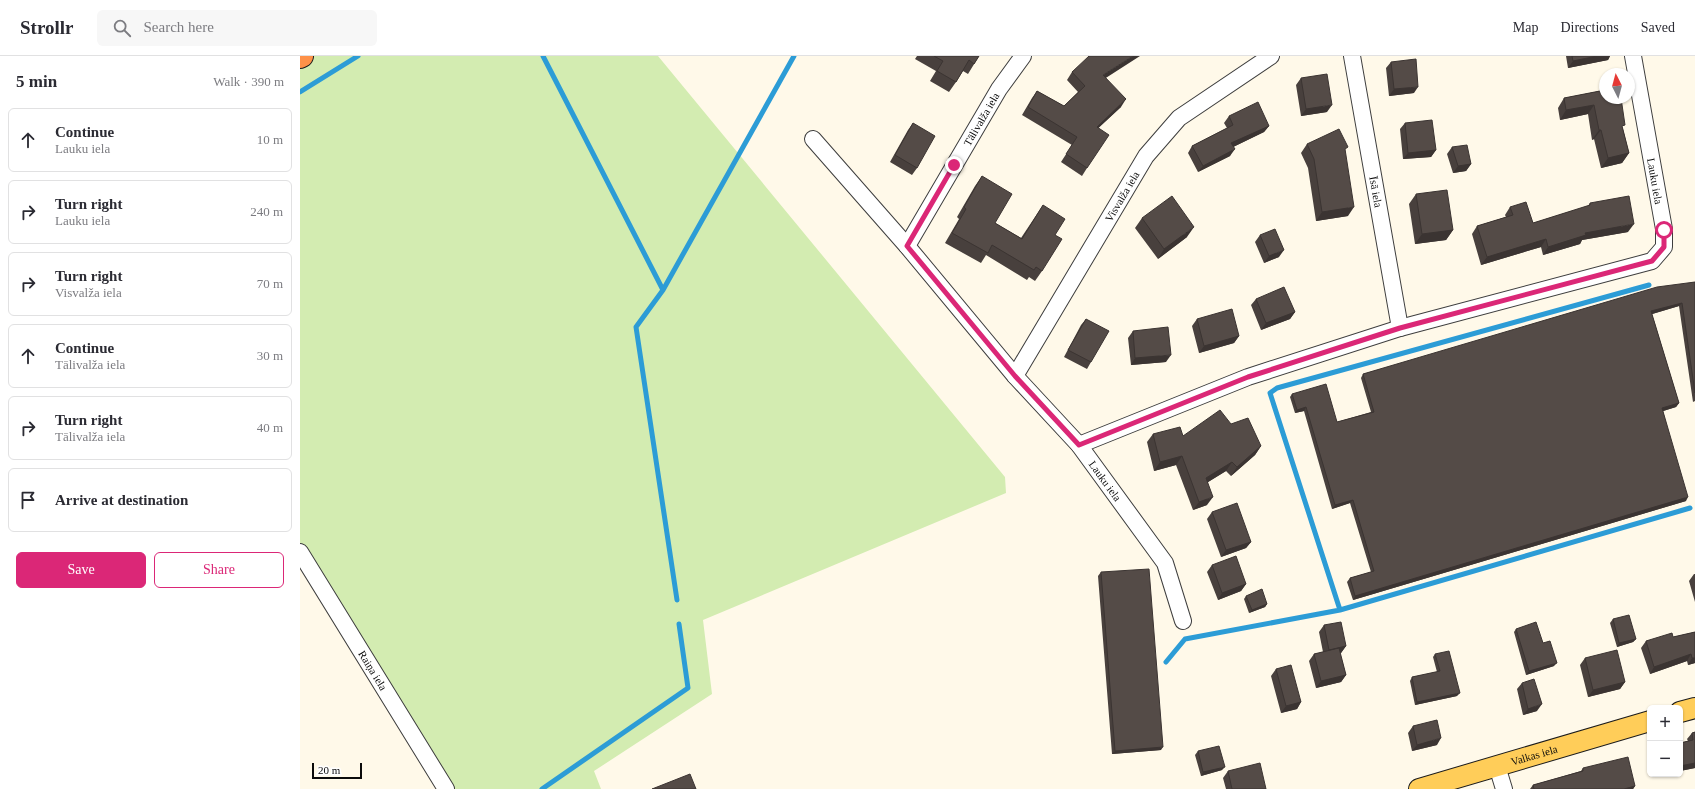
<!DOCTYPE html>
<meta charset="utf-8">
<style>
:root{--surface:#fff;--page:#f7f7f7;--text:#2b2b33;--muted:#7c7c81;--line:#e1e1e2;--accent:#db2777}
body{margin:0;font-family:"Times New Roman",serif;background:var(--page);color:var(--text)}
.controls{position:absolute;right:12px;bottom:12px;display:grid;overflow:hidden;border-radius:6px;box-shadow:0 1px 3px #0004}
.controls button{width:36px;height:36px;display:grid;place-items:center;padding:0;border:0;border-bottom:1px solid var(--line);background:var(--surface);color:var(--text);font:20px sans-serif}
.compass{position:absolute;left:1299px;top:12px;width:36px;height:36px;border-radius:50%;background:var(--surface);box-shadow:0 1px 3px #0004;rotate:354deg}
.scale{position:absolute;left:12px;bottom:10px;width:50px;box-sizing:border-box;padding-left:4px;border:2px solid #0b0b0b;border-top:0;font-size:11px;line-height:14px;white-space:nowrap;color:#0b0b0b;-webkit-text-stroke:3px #fff;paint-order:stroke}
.stop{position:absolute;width:12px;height:12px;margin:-9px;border:3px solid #db2777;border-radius:50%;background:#fff}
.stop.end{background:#db2777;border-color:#fff;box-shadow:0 1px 4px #0008}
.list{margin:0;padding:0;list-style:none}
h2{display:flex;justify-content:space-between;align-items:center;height:52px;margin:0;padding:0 16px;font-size:17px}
h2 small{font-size:13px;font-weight:400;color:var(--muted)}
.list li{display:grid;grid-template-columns:26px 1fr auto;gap:12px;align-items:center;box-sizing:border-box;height:64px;margin:0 8px 8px;padding:0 8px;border:1px solid var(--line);border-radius:6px}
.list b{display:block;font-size:15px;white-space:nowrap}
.list p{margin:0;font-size:13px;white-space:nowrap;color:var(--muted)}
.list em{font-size:13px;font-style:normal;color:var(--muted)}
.actions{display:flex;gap:8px;padding:12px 16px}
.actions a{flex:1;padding:9px 0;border:1px solid var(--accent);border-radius:6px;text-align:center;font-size:14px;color:var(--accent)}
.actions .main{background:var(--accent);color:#fff}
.icon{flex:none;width:22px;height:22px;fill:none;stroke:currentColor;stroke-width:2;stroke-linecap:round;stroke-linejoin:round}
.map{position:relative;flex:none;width:1395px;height:733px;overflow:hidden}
header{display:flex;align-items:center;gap:24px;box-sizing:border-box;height:56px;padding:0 20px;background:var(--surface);border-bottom:1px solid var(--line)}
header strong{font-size:19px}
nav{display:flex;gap:22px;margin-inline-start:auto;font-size:14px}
.search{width:280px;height:36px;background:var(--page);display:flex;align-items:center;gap:10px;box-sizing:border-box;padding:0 14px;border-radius:6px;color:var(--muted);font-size:15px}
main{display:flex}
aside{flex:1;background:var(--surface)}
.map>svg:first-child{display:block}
</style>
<header>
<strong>Strollr</strong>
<div class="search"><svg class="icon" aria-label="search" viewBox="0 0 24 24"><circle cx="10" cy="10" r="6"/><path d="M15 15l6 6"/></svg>Search here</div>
<nav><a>Map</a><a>Directions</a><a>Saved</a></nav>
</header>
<main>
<aside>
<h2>5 min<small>Walk · 390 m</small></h2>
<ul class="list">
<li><svg class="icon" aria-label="ahead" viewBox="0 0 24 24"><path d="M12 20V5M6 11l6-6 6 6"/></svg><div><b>Continue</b><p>Lauku iela</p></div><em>10 m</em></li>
<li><svg class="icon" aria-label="right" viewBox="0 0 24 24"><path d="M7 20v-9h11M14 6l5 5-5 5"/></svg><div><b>Turn right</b><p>Lauku iela</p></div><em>240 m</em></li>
<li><svg class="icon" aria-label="right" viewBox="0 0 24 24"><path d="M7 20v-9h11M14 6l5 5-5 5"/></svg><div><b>Turn right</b><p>Visvalža iela</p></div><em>70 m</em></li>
<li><svg class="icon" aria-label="ahead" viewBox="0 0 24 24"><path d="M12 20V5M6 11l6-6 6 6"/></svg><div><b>Continue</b><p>Tālivalža iela</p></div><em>30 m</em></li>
<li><svg class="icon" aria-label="right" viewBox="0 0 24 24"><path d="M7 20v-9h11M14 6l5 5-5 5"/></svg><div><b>Turn right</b><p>Tālivalža iela</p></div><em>40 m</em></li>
<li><svg class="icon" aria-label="arrive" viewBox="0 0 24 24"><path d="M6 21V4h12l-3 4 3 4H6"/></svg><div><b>Arrive at destination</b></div></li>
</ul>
<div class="actions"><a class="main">Save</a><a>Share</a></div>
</aside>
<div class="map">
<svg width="1395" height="733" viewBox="0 0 1395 733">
<rect width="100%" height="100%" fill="#fff9e9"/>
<!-- green -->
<path fill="#d3ecb1" d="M 2,0 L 358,0 L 705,421 L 706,437 L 403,564 L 412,638 L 294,715 L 301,733 L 146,733 L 0,496 L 0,1 Z"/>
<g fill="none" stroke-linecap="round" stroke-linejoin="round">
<!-- stream -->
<path stroke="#2c9cd6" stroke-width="5" d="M 243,0 L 363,234
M 0,36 L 58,0
M 377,544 L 336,271 L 363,234 L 494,0
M 1040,554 L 970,337 L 977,332 L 1349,229
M 866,606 L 885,583 L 1040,554 L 1390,452
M 242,733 L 388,632 L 379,568"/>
<!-- minor casing -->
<g stroke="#3e3e3e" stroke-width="18">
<g id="minor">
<path id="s1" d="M 1052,0 L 1100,272"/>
<path id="s2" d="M 513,83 L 607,190 L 715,320 L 779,389 L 865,507 L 883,565"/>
<path id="s3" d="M 607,190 L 699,33 L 723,0"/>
<path id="s4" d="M 715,320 L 846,100 L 879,62 L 971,0"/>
<path d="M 779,389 L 948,321 L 1100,272 L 1352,205 L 1364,191 L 1364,173 L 1333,0"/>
<path id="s5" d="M 0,496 L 146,733"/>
<path d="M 1197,710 L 1204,733"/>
</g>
</g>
<!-- major casing -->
<g stroke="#1c1c1c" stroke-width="22">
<g id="major">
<path d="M 1380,656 L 1395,652"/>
<path id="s6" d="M 1119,733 L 1350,665"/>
</g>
</g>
<!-- highway casing -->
<g stroke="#1c1c1c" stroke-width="24">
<path id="highway" d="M 0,1 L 2,0"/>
</g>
<!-- minor -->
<use href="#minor" stroke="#fff" stroke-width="16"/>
<!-- major -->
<use href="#major" stroke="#ffcd59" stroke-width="20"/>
<!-- highway -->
<use href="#highway" stroke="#fe9148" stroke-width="22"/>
</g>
<!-- wall -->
<path fill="#48403d" d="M 617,0 L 679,0 L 668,18 L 663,15 L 656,26 L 649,36 L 630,25 L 636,15 L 615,3 Z
M 1266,0 L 1310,0 L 1308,4 L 1268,12 Z
M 1091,6 L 1114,37 L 1089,40 L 1086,12 Z
M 772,16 L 806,22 L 821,51 L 798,72 L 787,112 L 782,120 L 761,106 L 772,89 L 722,59 L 732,42 L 737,35 L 764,50 L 778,36 L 767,24 Z
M 1001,22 L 1027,56 L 1001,60 L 996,29 Z
M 1305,34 L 1323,73 L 1329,97 L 1322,107 L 1301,112 L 1294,83 L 1292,84 L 1288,58 L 1260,64 L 1258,52 L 1264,42 Z
M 929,60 L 969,70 L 964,76 L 933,91 L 930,100 L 898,116 L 888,97 L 892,90 L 927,72 L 924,67 Z
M 613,67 L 617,112 L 612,119 L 590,106 L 608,74 Z
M 1105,67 L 1136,94 L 1131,101 L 1103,103 L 1100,73 Z
M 1007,88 L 1045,95 L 1048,160 L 1016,165 L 1008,112 L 1001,97 Z
M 1152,91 L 1171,108 L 1166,115 L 1153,117 L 1147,98 Z
M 682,120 L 695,167 L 721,182 L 743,149 L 755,179 L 742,215 L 735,225 L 729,221 L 727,224 L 686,199 L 681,207 L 645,187 L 659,163 L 657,161 L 675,130 Z
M 1116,138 L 1153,174 L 1146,184 L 1115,188 L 1109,148 Z
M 1290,147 L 1328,176 L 1282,184 L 1280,188 L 1243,199 L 1241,191 L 1181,209 L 1172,178 L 1177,170 L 1206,161 L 1205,159 L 1210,151 L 1233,167 L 1288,150 Z
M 842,162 L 887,181 L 858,203 L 835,172 Z
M 960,179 L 979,201 L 964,207 L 955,186 Z
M 1395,226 L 1395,345 L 1393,346 L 1379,250 L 1352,258 L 1379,347 L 1376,351 L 1363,355 L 1386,445 L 1053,544 L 1047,526 L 1050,522 L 1071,516 L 1050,447 L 1032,453 L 1004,355 L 995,357 L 990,341 L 992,338 L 1037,366 L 1071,356 L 1061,322 L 1063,318 Z
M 956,243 L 995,256 L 990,263 L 961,274 L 951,249 Z
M 786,263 L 791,306 L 787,313 L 764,301 L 781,269 Z
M 897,263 L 939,280 L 934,287 L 899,297 L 892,270 Z
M 833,275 L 866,306 L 831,309 L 828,282 Z
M 931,368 L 961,390 L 955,399 L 931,420 L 926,415 L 908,426 L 907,449 L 893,454 L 876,409 L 854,415 L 847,386 L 853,378 L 883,380 Z
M 912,456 L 951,486 L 946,492 L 921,501 L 907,463 Z
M 912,509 L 946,528 L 941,535 L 918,544 L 907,516 Z
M 801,516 L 861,694 L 812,698 L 798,520 Z
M 1394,518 L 1395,518 L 1395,546 L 1389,525 Z
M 946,540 L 967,548 L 965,551 L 949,557 L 944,543 Z
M 1313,563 L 1336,583 L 1333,586 L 1317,591 L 1310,567 Z
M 1024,569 L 1046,590 L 1041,597 L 1040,597 L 1046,619 L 1041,626 L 1016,632 L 1009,605 L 1014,598 L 1023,596 L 1019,576 Z
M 1216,573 L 1243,587 L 1254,610 L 1226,619 L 1214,576 Z
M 1395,576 L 1395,607 L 1388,609 L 1387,605 L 1350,618 L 1341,592 L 1346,585 L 1373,581 Z
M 1135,598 L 1157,640 L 1115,649 L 1110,625 L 1112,621 L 1137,616 L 1133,601 Z
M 1285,602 L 1325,626 L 1320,633 L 1288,641 L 1280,609 Z
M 976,613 L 1001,646 L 997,653 L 981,657 L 971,620 Z
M 1222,627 L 1237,655 L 1223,659 L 1217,633 Z
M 1113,670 L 1137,689 L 1112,695 L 1108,677 Z
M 1395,676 L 1395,712 L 1380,715 L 1380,687 L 1388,685 L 1387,683 L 1392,677 Z
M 898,695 L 922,714 L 901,720 L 895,699 Z
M 1283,712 L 1335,730 L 1333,733 L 1230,733 L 1233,729 L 1281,715 Z
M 928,715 L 966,733 L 926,733 L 923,722 Z"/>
<!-- shaded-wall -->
<path fill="#3b3432" d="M 833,0 L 840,0 L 798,27 L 803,19 Z
M 1297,0 L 1310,0 L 1308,4 L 1268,12 L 1273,5 Z
M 1118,31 L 1114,37 L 1089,40 L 1094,33 Z
M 826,43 L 821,51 L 791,79 L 797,71 Z
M 1032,49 L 1027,56 L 1001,60 L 1006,53 Z
M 1294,49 L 1288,58 L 1260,64 L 1266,54 Z
M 969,70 L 964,76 L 927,94 L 931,87 Z
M 1299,74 L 1301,74 L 1294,83 L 1292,84 Z
M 935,93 L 930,100 L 898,116 L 903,110 Z
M 1136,94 L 1131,101 L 1103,103 L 1108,97 Z
M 1329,97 L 1322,107 L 1301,112 L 1308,102 Z
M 1171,108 L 1166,115 L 1153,117 L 1158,110 Z
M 1054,151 L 1048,160 L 1016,165 L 1022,156 Z
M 1334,168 L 1328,176 L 1282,184 L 1280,188 L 1243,199 L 1248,191 L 1285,177 Z
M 894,171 L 887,181 L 858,203 L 864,193 Z
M 1153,174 L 1146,184 L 1115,188 L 1122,178 Z
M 1246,183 L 1241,191 L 1181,209 L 1187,201 Z
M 984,194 L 979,201 L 964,207 L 969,200 Z
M 1382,247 L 1379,250 L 1349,259 L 1351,255 Z
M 995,256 L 990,263 L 961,274 L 966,267 Z
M 939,280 L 934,287 L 899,297 L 904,290 Z
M 871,299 L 866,306 L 831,309 L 835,302 Z
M 1379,347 L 1376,351 L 1360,356 L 1362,352 Z
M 1006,351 L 1004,355 L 995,357 L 997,354 Z
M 961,390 L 955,399 L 931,420 L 937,411 Z
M 882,400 L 876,409 L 854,415 L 860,406 Z
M 932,406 L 926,415 L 900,431 L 906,422 Z
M 913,441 L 907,449 L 893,454 L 899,446 Z
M 1388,441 L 1386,445 L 1053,544 L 1055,540 Z
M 1053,444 L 1050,447 L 1032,453 L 1035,449 Z
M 951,486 L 946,492 L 921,501 L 926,494 Z
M 946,528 L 941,535 L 918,544 L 922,537 Z
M 967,548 L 965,551 L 949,557 L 952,554 Z
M 1336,583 L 1333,586 L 1317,591 L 1319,587 Z
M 1046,590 L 1041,597 L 1024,601 L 1029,594 Z
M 1391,598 L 1387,605 L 1350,618 L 1354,611 Z
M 1392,602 L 1395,602 L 1395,607 L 1388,609 Z
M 1257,607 L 1254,610 L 1226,619 L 1229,615 Z
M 1046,619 L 1041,626 L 1016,632 L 1021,625 Z
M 1325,626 L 1320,633 L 1288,641 L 1293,634 Z
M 1160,637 L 1157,640 L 1115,649 L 1117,646 Z
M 1001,646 L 997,653 L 981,657 L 986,650 Z
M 1242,648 L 1237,655 L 1223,659 L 1228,653 Z
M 1141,682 L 1137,689 L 1112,695 L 1117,689 Z
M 863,691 L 861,694 L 812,698 L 815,695 Z
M 1395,707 L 1395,712 L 1380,715 L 1380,710 Z
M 925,711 L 922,714 L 901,720 L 903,716 Z
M 1335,730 L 1333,733 L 1324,733 Z"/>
<!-- building -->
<path fill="#544b47" stroke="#3b3432" d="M 634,0 L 679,0 L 674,8 L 669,4 L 656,26 L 637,15 L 643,5 Z
M 789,0 L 833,0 L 803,19 L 826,43 L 797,71 L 809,79 L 787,112 L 766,98 L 777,81 L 728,51 L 737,35 L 764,50 L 785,30 L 772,16 Z
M 1272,0 L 1297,0 L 1273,5 Z
M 1116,3 L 1118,31 L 1094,33 L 1091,6 Z
M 1027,18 L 1032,49 L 1006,53 L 1001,22 Z
M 1305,34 L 1305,42 L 1321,42 L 1325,69 L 1322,70 L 1329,97 L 1308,102 L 1301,74 L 1299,74 L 1294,49 L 1266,54 L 1264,42 Z
M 958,46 L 969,70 L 931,87 L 935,93 L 903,110 L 892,90 L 933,69 L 929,60 Z
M 1132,64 L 1136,94 L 1108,97 L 1105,67 Z
M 613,67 L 635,80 L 617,112 L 595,99 Z
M 1039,73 L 1048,91 L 1045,93 L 1054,151 L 1022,156 L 1014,103 L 1007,88 Z
M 1167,89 L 1171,108 L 1158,110 L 1152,91 Z
M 682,120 L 712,138 L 695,167 L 722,183 L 743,149 L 765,163 L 755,179 L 762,183 L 742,215 L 736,211 L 734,214 L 692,189 L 688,197 L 652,177 L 666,153 L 664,151 Z
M 1147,134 L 1153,174 L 1122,178 L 1116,138 Z
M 872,140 L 894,171 L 864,193 L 842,162 Z
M 1329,140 L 1334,168 L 1285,177 L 1286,179 L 1248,191 L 1246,183 L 1187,201 L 1177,170 L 1213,159 L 1210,151 L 1226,146 L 1233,167 L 1290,149 L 1290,147 Z
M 975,173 L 984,194 L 969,200 L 960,179 Z
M 1395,226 L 1395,337 L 1382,247 L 1351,255 L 1379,347 L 1362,352 L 1388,441 L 1055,540 L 1050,522 L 1074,515 L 1053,444 L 1035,449 L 1006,351 L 997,354 L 992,338 L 1026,328 L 1037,366 L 1074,356 L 1063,318 L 1357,231 Z
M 984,231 L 995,256 L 966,267 L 956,243 Z
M 932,253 L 939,280 L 904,290 L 897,263 Z
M 786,263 L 809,275 L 791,306 L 768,294 Z
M 868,271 L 871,299 L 835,302 L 833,275 Z
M 920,354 L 931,368 L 948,362 L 961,390 L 937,411 L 932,406 L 906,422 L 913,441 L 899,446 L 882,400 L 860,406 L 853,378 L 880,371 L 883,380 Z
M 937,447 L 951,486 L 926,494 L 912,456 Z
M 936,500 L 946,528 L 922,537 L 912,509 Z
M 849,513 L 863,691 L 815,695 L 801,516 Z
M 962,533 L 967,548 L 952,554 L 946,540 Z
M 1329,559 L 1336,583 L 1319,587 L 1313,563 Z
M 1041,566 L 1046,590 L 1029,594 L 1024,569 Z
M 1236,566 L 1243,587 L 1250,585 L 1257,607 L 1229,615 L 1216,573 Z
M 1395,576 L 1395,602 L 1392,602 L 1391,598 L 1354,611 L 1346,585 L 1372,577 L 1373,581 Z
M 1039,592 L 1046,619 L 1021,625 L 1014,598 Z
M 1317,594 L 1325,626 L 1293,634 L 1285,602 Z
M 1149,595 L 1160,637 L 1117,646 L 1112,621 L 1140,615 L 1135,598 Z
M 991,609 L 1001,646 L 986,650 L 976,613 Z
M 1234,623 L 1242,648 L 1228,653 L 1222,627 Z
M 1137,664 L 1141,682 L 1117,689 L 1113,670 Z
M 1395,676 L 1395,707 L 1380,710 L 1380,687 L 1393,684 L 1392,677 Z
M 919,690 L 925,711 L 903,716 L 898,695 Z
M 1328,701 L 1335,730 L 1324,733 L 1234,733 L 1233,729 L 1283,715 L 1283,712 Z
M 960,707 L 966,733 L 932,733 L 928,715 Z
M 390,718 L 396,733 L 352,733 Z"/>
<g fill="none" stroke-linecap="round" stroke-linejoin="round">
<!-- route -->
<path stroke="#db2777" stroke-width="5" d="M 654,109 L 607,190 L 715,320 L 779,389 L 948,321 L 1100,272 L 1352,205 L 1364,191 L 1364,174"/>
</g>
<g text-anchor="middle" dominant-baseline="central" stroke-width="4" stroke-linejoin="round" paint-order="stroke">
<!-- street labels -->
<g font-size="11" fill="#0b0b0b" stroke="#fff">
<text stroke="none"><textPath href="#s3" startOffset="147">Tālivalža iela</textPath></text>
<text transform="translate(1355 125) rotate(80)">Lauku iela</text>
<text stroke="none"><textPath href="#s1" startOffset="138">Īsā iela</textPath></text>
<text stroke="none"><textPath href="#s4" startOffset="209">Visvalža iela</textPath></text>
<text stroke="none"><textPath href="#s2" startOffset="450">Lauku iela</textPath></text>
<text stroke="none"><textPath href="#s5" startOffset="139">Raiņa iela</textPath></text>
<text stroke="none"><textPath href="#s6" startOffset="120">Valkas iela</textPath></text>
</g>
</g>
</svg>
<div class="controls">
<button>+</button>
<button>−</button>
</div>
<svg class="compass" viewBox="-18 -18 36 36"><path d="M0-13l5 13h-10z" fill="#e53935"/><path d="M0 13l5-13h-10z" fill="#7c7c81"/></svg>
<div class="scale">20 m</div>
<div class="stop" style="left:1364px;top:174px"></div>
<div class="stop end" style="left:654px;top:109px"></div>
</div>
</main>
